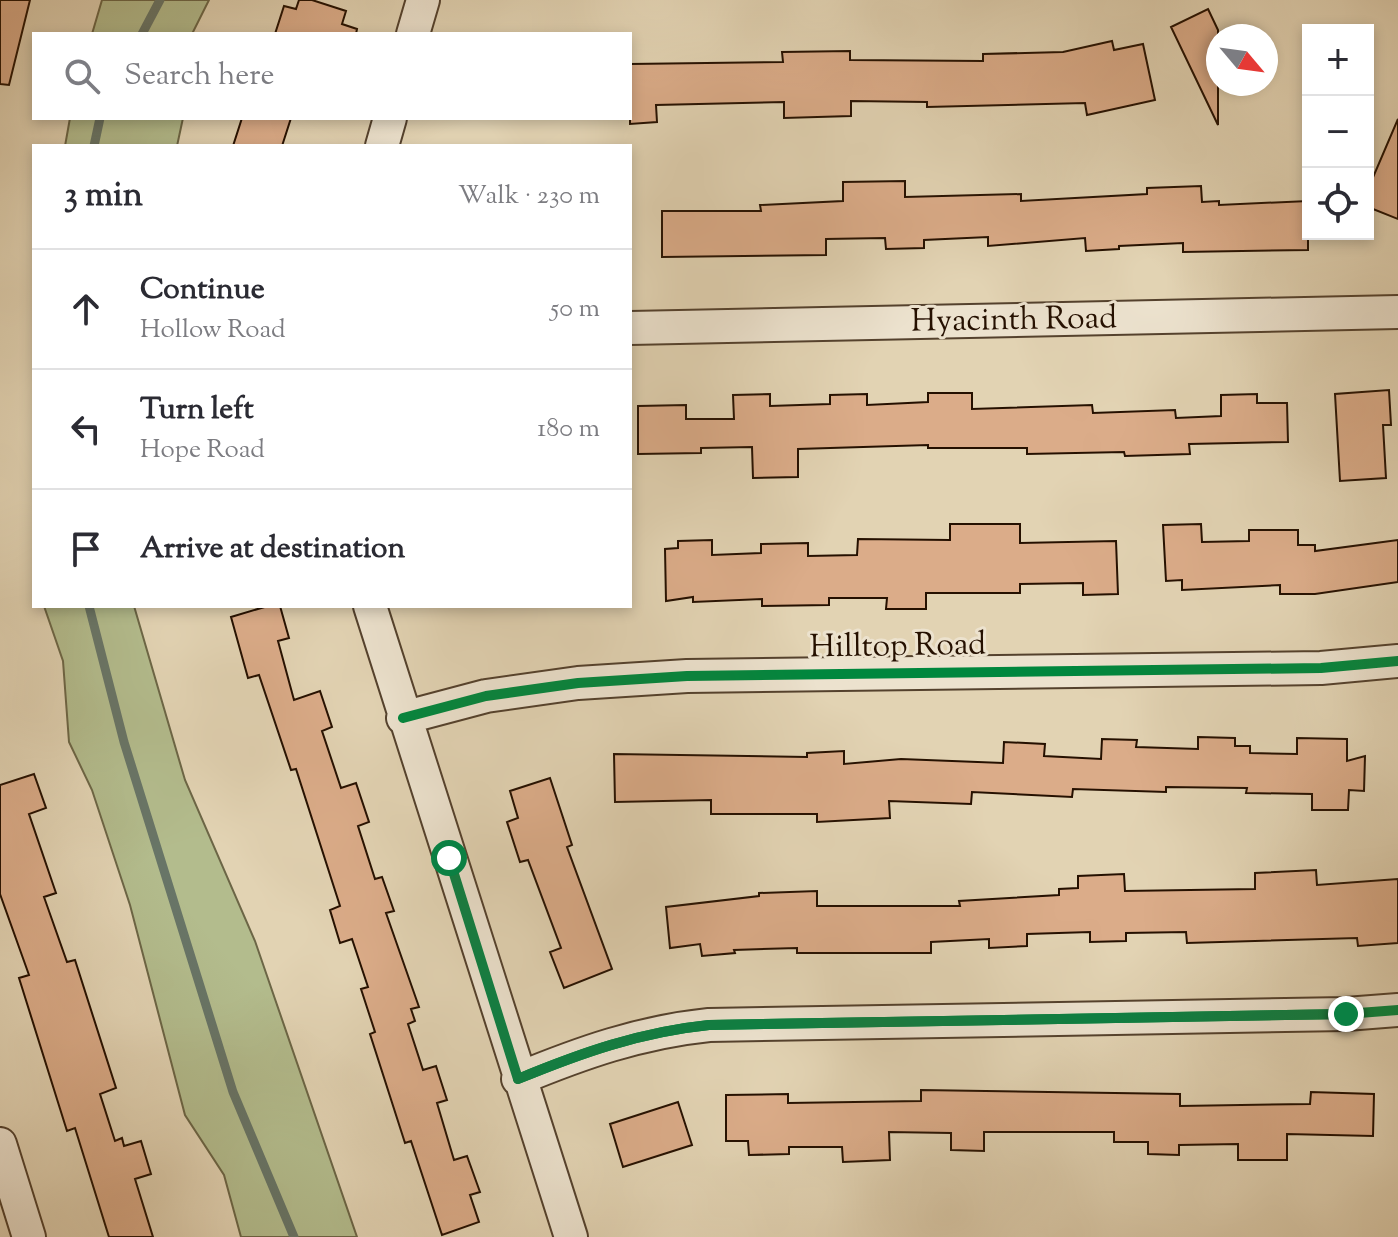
<!DOCTYPE html>
<meta charset="utf-8">
<style>
:root{--surface:#fff;--page:#f2f2f3;--text:#2b2b33;--muted:#7c7c81;--line:#e1e1e2}
body{margin:0;font-family:"Sorts Mill Goudy",serif;background:var(--page);color:var(--text)}
.controls{position:absolute;right:24px;top:24px;display:grid;overflow:hidden;border-radius:0px;box-shadow:0 4px 12px #0003}
.controls button{width:72px;height:72px;display:grid;place-items:center;padding:0;border:0;border-bottom:2px solid var(--line);background:var(--surface);color:var(--text);font:40px sans-serif}
.compass{position:absolute;left:1206px;top:24px;width:72px;height:72px;border-radius:50%;background:var(--surface);box-shadow:0 4px 12px #0003;rotate:119deg}
.stop{position:absolute;width:24px;height:24px;margin:-18px;border:6px solid #0b8043;border-radius:50%;background:#fff}
.stop.end{background:#0b8043;border-color:#fff;box-shadow:0 2px 8px #0008}
.list{margin:0;padding:0;list-style:none}
h2{display:flex;justify-content:space-between;align-items:center;height:104px;margin:0;padding:0 32px;font-size:34px}
h2 small{font-size:26px;font-weight:400;color:var(--muted)}
.list li{display:grid;grid-template-columns:52px 1fr auto;gap:24px;align-items:center;box-sizing:border-box;height:120px;padding:0 32px;border-top:2px solid var(--line)}
.list b{display:block;font-size:30px;white-space:nowrap}
.list p{margin:0;font-size:26px;white-space:nowrap;color:var(--muted)}
.list em{font-size:26px;font-style:normal;color:var(--muted)}
.icon{flex:none;width:44px;height:44px;fill:none;stroke:currentColor;stroke-width:2;stroke-linecap:round;stroke-linejoin:round}
.map{position:relative;flex:none;width:1398px;height:1237px;overflow:hidden}
.search{position:absolute;background:var(--surface);box-shadow:0 4px 12px #0003;left:32px;top:32px;width:600px;height:88px;display:flex;align-items:center;gap:20px;box-sizing:border-box;padding:0 28px;border-radius:0px;color:var(--muted);font-size:30px}
.panel{position:absolute;background:var(--surface);box-shadow:0 4px 12px #0003;left:32px;top:144px;width:600px;height:464px;border-radius:0px}
.map>svg:first-child{display:block}
</style>
<div class="map">
<svg width="1398" height="1237" viewBox="0 0 1398 1237">
<rect width="100%" height="100%" fill="#e2d3b3"/>
<filter id="stains"><feTurbulence type="fractalNoise" baseFrequency=".0025" numOctaves="4"/><feColorMatrix values="0 0 0 0 .2 0 0 0 0 .09 0 0 0 0 .02 0 0 0 .5 -.17"/></filter>
<radialGradient id="worn" r=".72"><stop offset=".6" stop-color="#630" stop-opacity="0"/><stop offset="1" stop-color="#630" stop-opacity=".3"/></radialGradient>
<!-- green -->
<path fill="#b3bc8d" stroke="#6c6646" stroke-width="2" d="M 102,0 L 209,0 L 192,34 L 92,34 Z
M 70,118 L 183,118 L 177,146 L 65,146 Z
M 44,606 L 134,606 L 185,780 L 255,941 L 357,1237 L 241,1237 L 224,1175 L 185,1115 L 130,905 L 92,790 L 69,742 L 63,661 Z"/>
<g fill="none" stroke-linecap="round" stroke-linejoin="round">
<!-- stream -->
<path stroke="#687567" stroke-width="9" d="M 142,34 L 160,0
M 94,146 L 100,118
M 89,606 L 124,742 L 233,1092 L 294,1237"/>
</g>
<!-- building -->
<path fill="#dbac89" stroke="#251000" stroke-width="2" d="M 0,0 L 30,0 L 9,85 L 0,84 Z
M 299,0 L 312,0 L 346,11 L 342,24 L 357,29 L 356,34 L 275,34 L 284,6 L 296,9 Z
M 1208,9 L 1218,30 L 1218,125 L 1171,27 Z
M 1112,41 L 1114,50 L 1143,44 L 1155,100 L 1087,115 L 1085,103 L 927,107 L 927,102 L 851,101 L 851,116 L 784,118 L 784,102 L 656,105 L 657,122 L 630,124 L 630,64 L 783,62 L 782,52 L 850,51 L 850,60 L 983,61 L 983,54 L 1063,52 Z
M 242,118 L 291,118 L 282,146 L 233,146 Z
M 1398,119 L 1398,219 L 1368,207 L 1368,189 Z
M 905,181 L 905,197 L 1021,194 L 1021,201 L 1147,194 L 1147,188 L 1201,186 L 1202,202 L 1219,201 L 1219,205 L 1308,201 L 1308,250 L 1183,252 L 1183,243 L 1119,246 L 1119,249 L 1086,251 L 1085,238 L 988,246 L 988,237 L 924,240 L 924,248 L 886,249 L 885,238 L 826,239 L 826,255 L 662,257 L 662,211 L 761,211 L 760,205 L 843,201 L 843,182 Z
M 1389,390 L 1391,425 L 1383,425 L 1386,478 L 1340,481 L 1335,394 Z
M 928,393 L 972,393 L 972,409 L 1092,405 L 1093,413 L 1175,410 L 1176,418 L 1221,416 L 1221,395 L 1257,394 L 1257,403 L 1287,403 L 1288,442 L 1189,444 L 1190,454 L 1125,456 L 1124,452 L 1027,454 L 1027,448 L 928,448 L 928,445 L 798,449 L 798,477 L 753,478 L 752,447 L 701,448 L 701,453 L 638,454 L 638,406 L 686,405 L 686,419 L 734,419 L 733,395 L 770,394 L 770,406 L 830,404 L 830,395 L 867,394 L 867,405 L 928,402 Z
M 950,524 L 1020,524 L 1020,543 L 1116,541 L 1118,594 L 1083,595 L 1083,583 L 1020,584 L 1020,593 L 926,593 L 926,609 L 886,609 L 887,598 L 829,598 L 829,605 L 762,606 L 762,599 L 693,602 L 693,597 L 666,601 L 665,549 L 678,548 L 678,541 L 712,540 L 712,555 L 761,553 L 761,544 L 808,543 L 808,556 L 857,555 L 858,539 L 950,540 Z
M 1201,524 L 1202,542 L 1249,541 L 1249,530 L 1298,530 L 1298,545 L 1315,545 L 1315,551 L 1398,540 L 1398,582 L 1315,594 L 1280,594 L 1280,585 L 1182,590 L 1182,580 L 1166,581 L 1163,525 Z
M 268,606 L 280,606 L 289,638 L 278,641 L 294,700 L 320,691 L 332,727 L 322,731 L 341,788 L 356,783 L 369,822 L 358,826 L 375,879 L 382,877 L 394,911 L 386,913 L 419,1007 L 411,1009 L 415,1021 L 408,1024 L 423,1070 L 436,1066 L 447,1100 L 437,1103 L 454,1160 L 467,1156 L 480,1192 L 470,1195 L 479,1222 L 442,1235 L 411,1141 L 405,1143 L 370,1034 L 375,1032 L 361,989 L 368,987 L 352,939 L 340,943 L 330,910 L 340,906 L 296,769 L 291,770 L 259,675 L 248,678 L 231,617 Z
M 1198,737 L 1235,738 L 1235,746 L 1250,746 L 1250,753 L 1297,754 L 1297,738 L 1347,739 L 1347,761 L 1365,756 L 1364,791 L 1349,790 L 1348,810 L 1312,810 L 1312,794 L 1246,793 L 1247,788 L 1166,787 L 1166,792 L 1073,789 L 1072,797 L 972,792 L 971,804 L 889,801 L 890,818 L 817,822 L 817,814 L 711,814 L 711,800 L 615,802 L 614,754 L 807,757 L 807,753 L 844,751 L 844,764 L 901,759 L 1003,763 L 1004,742 L 1045,744 L 1044,756 L 1101,759 L 1102,739 L 1137,740 L 1136,747 L 1198,749 Z
M 34,774 L 46,808 L 29,814 L 56,893 L 44,897 L 67,962 L 75,960 L 116,1088 L 100,1094 L 115,1141 L 122,1138 L 124,1146 L 141,1141 L 151,1174 L 135,1179 L 153,1237 L 109,1237 L 75,1128 L 67,1131 L 19,978 L 29,975 L 0,894 L 0,785 Z
M 550,778 L 572,845 L 567,847 L 612,969 L 564,988 L 550,952 L 561,948 L 528,860 L 520,862 L 507,822 L 518,818 L 510,791 Z
M 1316,870 L 1317,885 L 1398,879 L 1398,943 L 1358,946 L 1357,938 L 1187,943 L 1186,932 L 1126,933 L 1126,941 L 1090,942 L 1090,932 L 1027,934 L 1027,946 L 989,948 L 989,939 L 931,942 L 931,953 L 797,953 L 797,948 L 734,950 L 735,953 L 702,956 L 700,944 L 670,948 L 666,907 L 759,896 L 759,893 L 817,891 L 817,906 L 960,906 L 959,901 L 1059,895 L 1059,889 L 1078,888 L 1078,876 L 1124,874 L 1125,891 L 1255,889 L 1255,873 Z
M 921,1090 L 1180,1094 L 1180,1106 L 1310,1104 L 1311,1092 L 1374,1094 L 1373,1136 L 1287,1134 L 1287,1160 L 1238,1160 L 1238,1144 L 1179,1145 L 1179,1155 L 1148,1154 L 1148,1142 L 1114,1142 L 1114,1132 L 984,1132 L 984,1151 L 951,1150 L 951,1133 L 889,1132 L 890,1160 L 843,1162 L 842,1147 L 789,1147 L 789,1154 L 749,1155 L 748,1141 L 726,1141 L 726,1095 L 788,1094 L 788,1103 L 921,1101 Z
M 678,1102 L 692,1145 L 623,1167 L 610,1124 Z"/>
<g fill="none" stroke-linecap="round" stroke-linejoin="round">
<!-- minor casing -->
<g stroke="#54412d" stroke-width="36">
<path id="minor" d="M 413,34 L 423,0
M 382,146 L 390,118
M 630,328 L 1398,312
M 370,606 L 571,1237
M 403,718 L 486,696 L 578,683 L 687,676 L 1321,668 L 1398,661
M 518,1079 C 581,1053 640,1032 709,1025 L 1346,1014 L 1398,1010
M 0,1144 L 29,1237"/>
</g>
<!-- minor -->
<use href="#minor" stroke="#ece2ce" stroke-width="32"/>
<!-- cycleway casing -->
<g stroke="#ece2ce" stroke-width="15">
<path id="cycleway" d="M 403,718 L 486,696 L 578,683 L 687,676 L 1321,668 L 1398,661
M 518,1079 C 581,1053 640,1032 709,1025 L 1346,1014 L 1398,1010"/>
</g>
<!-- cycleway -->
<use href="#cycleway" stroke="#00873e" stroke-width="10"/>
</g>
<g fill="none" stroke-linecap="round" stroke-linejoin="round">
<!-- route -->
<path stroke="#0b8043" stroke-width="10" d="M 449,858 L 518,1079 C 581,1053 640,1032 709,1025 L 1346,1014"/>
</g>
<g text-anchor="middle" dominant-baseline="central" stroke-width="6" stroke-linejoin="round" paint-order="stroke">
<!-- street labels -->
<g font-size="32" fill="#251000" stroke="#ece2ce">
<text transform="translate(1014 321) rotate(-1)">Hyacinth Road</text>
<text transform="translate(898 647) rotate(-1)">Hilltop Road</text>
</g>
</g>
<rect width="100%" height="100%" filter="url(#stains)"/>
<rect width="100%" height="100%" fill="url(#worn)"/>
</svg>
<div class="controls">
<button>+</button>
<button>−</button>
<button><svg class="icon" aria-label="locate" viewBox="0 0 24 24"><circle cx="12" cy="12" r="6"/><path d="M12 2v4M12 18v4M2 12h4M18 12h4"/></svg></button>
</div>
<svg class="compass" viewBox="-18 -18 36 36"><path d="M0-13l5 13h-10z" fill="#e53935"/><path d="M0 13l5-13h-10z" fill="#7c7c81"/></svg>
<div class="stop" style="left:449px;top:858px"></div>
<div class="stop end" style="left:1346px;top:1014px"></div>
<div class="search"><svg class="icon" aria-label="search" viewBox="0 0 24 24"><circle cx="10" cy="10" r="6"/><path d="M15 15l6 6"/></svg>Search here</div>
<section class="panel">
<h2>3 min<small>Walk · 230 m</small></h2>
<ul class="list">
<li><svg class="icon" aria-label="ahead" viewBox="0 0 24 24"><path d="M12 20V5M6 11l6-6 6 6"/></svg><div><b>Continue</b><p>Hollow Road</p></div><em>50 m</em></li>
<li><svg class="icon" aria-label="left" viewBox="0 0 24 24"><path d="M17 20v-9H6M10 6l-5 5 5 5"/></svg><div><b>Turn left</b><p>Hope Road</p></div><em>180 m</em></li>
<li><svg class="icon" aria-label="arrive" viewBox="0 0 24 24"><path d="M6 21V4h12l-3 4 3 4H6"/></svg><div><b>Arrive at destination</b></div></li>
</ul>
</section>
</div>
